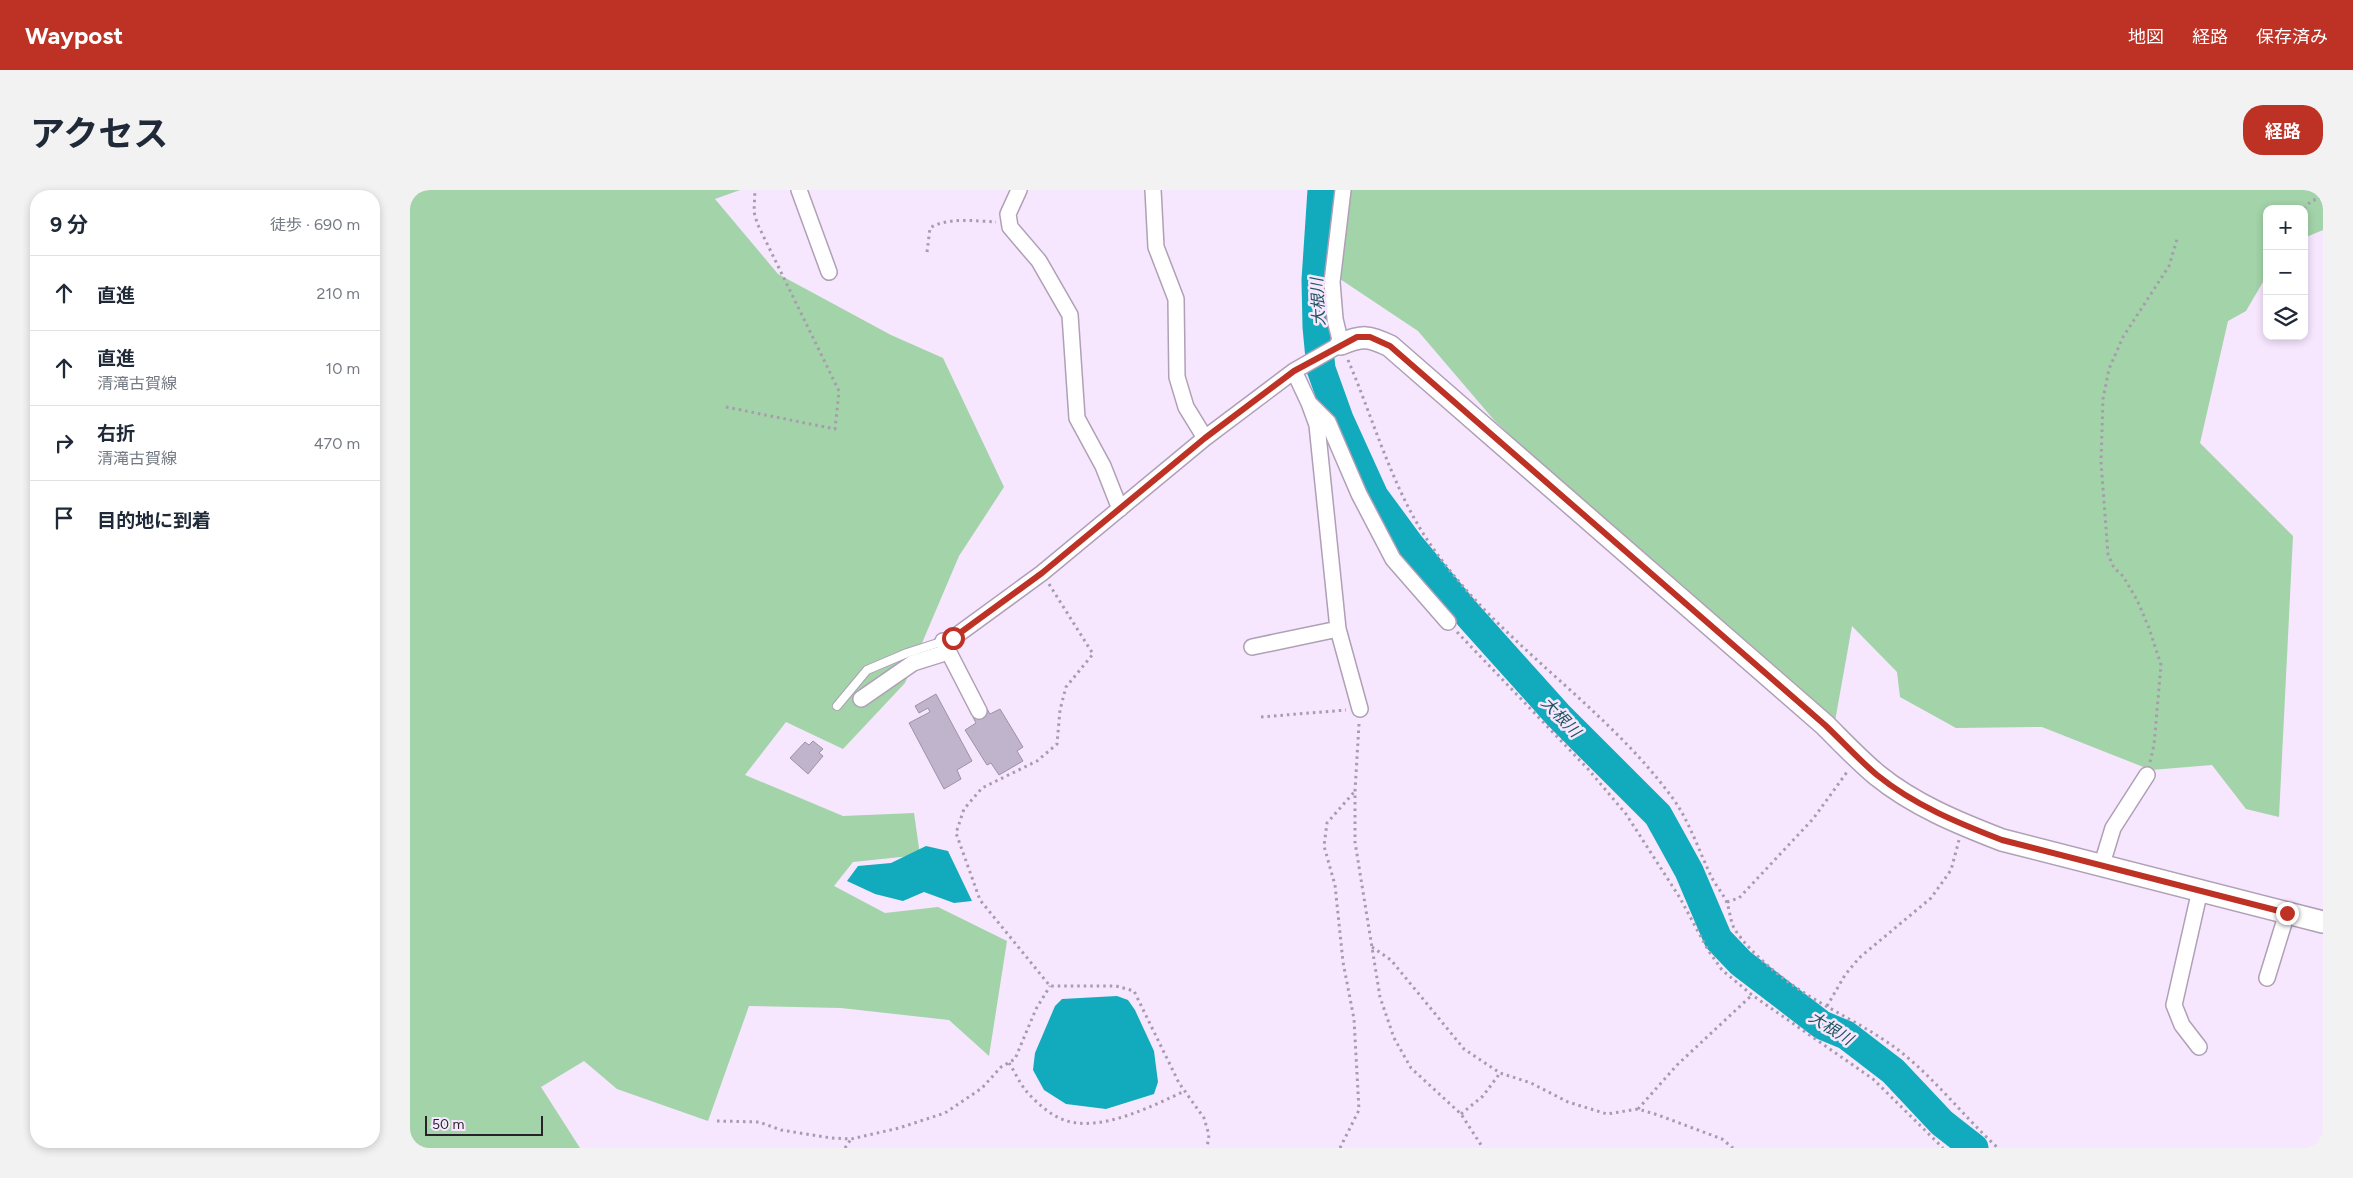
<!DOCTYPE html>
<html lang="ja">
<meta charset="utf-8">
<style>
:root{--surface:#fff;--page:#f2f2f3;--text:#1f2937;--muted:#747a83;--line:#e0e1e3;--accent:#be3125}
body{margin:0;font-family:Figtree,"Noto Sans JP",sans-serif;background:var(--page);color:var(--text)}
.controls{position:absolute;right:15px;top:15px;display:grid;overflow:hidden;border-radius:10px;box-shadow:0 2px 8px #0003}
.controls button{width:45px;height:45px;display:grid;place-items:center;padding:0;border:0;border-bottom:1px solid var(--line);background:var(--surface);color:var(--text);font:25px sans-serif}
.scale{position:absolute;left:15px;bottom:12px;width:118px;box-sizing:border-box;padding-left:5px;border:2px solid #28232b;border-top:0;font-size:14px;line-height:18px;white-space:nowrap;color:#28232b;-webkit-text-stroke:4px #f6e6fe;paint-order:stroke}
.stop{position:absolute;width:15px;height:15px;margin:-11px;border:4px solid #be3125;border-radius:50%;background:#fff}
.stop.end{background:#be3125;border-color:#fff;box-shadow:0 1px 5px #0008}
.list{margin:0;padding:0;list-style:none}
h2{display:flex;justify-content:space-between;align-items:center;height:65px;margin:0;padding:0 20px;font-size:21px}
h2 small{font-size:16px;font-weight:400;color:var(--muted)}
.list li{display:grid;grid-template-columns:32px 1fr auto;gap:15px;align-items:center;box-sizing:border-box;height:75px;padding:0 20px;border-top:1px solid var(--line)}
.list b{display:block;font-size:19px;white-space:nowrap}
.list p{margin:0;font-size:16px;white-space:nowrap;color:var(--muted)}
.list em{font-size:16px;font-style:normal;color:var(--muted)}
.icon{flex:none;width:28px;height:28px;fill:none;stroke:currentColor;stroke-width:2;stroke-linecap:round;stroke-linejoin:round}
.map{position:relative;flex:none;width:1913px;height:958px;overflow:hidden;border-radius:20px}
header{display:flex;align-items:center;gap:30px;box-sizing:border-box;height:70px;padding:0 25px;background:var(--accent);color:#fff}
header strong{font-size:24px}
nav{display:flex;gap:28px;margin-inline-start:auto;font-size:18px}
.intro{display:flex;align-items:center;justify-content:space-between;box-sizing:border-box;height:120px;padding:0 30px}
h1{margin:0;font-size:35px}
.button{padding:12px 22px;border-radius:20px;background:var(--accent);color:#fff;font-size:18px;font-weight:700}
main{display:flex;gap:30px;padding:0 30px}
aside{flex:1;background:var(--surface);border-radius:20px;box-shadow:0 2px 8px #0003}
.map>svg:first-child{display:block}
</style>
<header>
<strong>Waypost</strong>
<nav><a>地図</a><a>経路</a><a>保存済み</a></nav>
</header>
<div class="intro"><h1>アクセス</h1><a class="button">経路</a></div>
<main>
<aside>
<h2>9 分<small>徒歩 · 690 m</small></h2>
<ul class="list">
<li><svg class="icon" aria-label="ahead" viewBox="0 0 24 24"><path d="M12 20V5M6 11l6-6 6 6"/></svg><div><b>直進</b></div><em>210 m</em></li>
<li><svg class="icon" aria-label="ahead" viewBox="0 0 24 24"><path d="M12 20V5M6 11l6-6 6 6"/></svg><div><b>直進</b><p>清滝古賀線</p></div><em>10 m</em></li>
<li><svg class="icon" aria-label="right" viewBox="0 0 24 24"><path d="M7 20v-9h11M14 6l5 5-5 5"/></svg><div><b>右折</b><p>清滝古賀線</p></div><em>470 m</em></li>
<li><svg class="icon" aria-label="arrive" viewBox="0 0 24 24"><path d="M6 21V4h12l-3 4 3 4H6"/></svg><div><b>目的地に到着</b></div></li>
</ul>
</aside>
<div class="map">
<svg width="1913" height="958" viewBox="0 0 1913 958">
<rect width="100%" height="100%" fill="#f6e6fe"/>
<!-- green -->
<path fill="#a3d3a8" d="M 0,0 L 330,0 L 305,9 L 368,84 L 481,145 L 533,168 L 594,297 L 549,366 L 495,493 L 433,559 L 376,532 L 335,585 L 433,626 L 504,623 L 510,665 L 443,672 L 424,696 L 475,723 L 528,717 L 597,751 L 579,866 L 539,830 L 431,818 L 339,816 L 298,931 L 207,899 L 174,871 L 131,897 L 170,958 L 0,958 Z
M 918,0 L 1913,0 L 1913,40 L 1894,48 L 1894,19 L 1857,19 L 1857,85 L 1836,121 L 1818,131 L 1790,253 L 1883,346 L 1869,627 L 1836,619 L 1802,575 L 1741,580 L 1632,537 L 1546,538 L 1490,507 L 1487,482 L 1442,436 L 1422,548 L 1084,230 L 1008,141 L 915,79 Z"/>
<!-- water -->
<path fill="#12abbe" d="M 516,656 L 538,661 L 562,711 L 544,713 L 514,702 L 493,711 L 465,704 L 437,691 L 448,676 L 481,673 Z
M 707,806 L 718,810 L 725,820 L 744,861 L 748,892 L 744,904 L 696,919 L 656,914 L 634,900 L 623,880 L 625,863 L 645,816 L 652,809 Z"/>
<g fill="none" stroke-linecap="round" stroke-linejoin="round">
<!-- river -->
<path stroke="#12abbe" stroke-width="29" d="M 912,0 L 906,90 L 907,137 L 911,179 L 929,229 L 964,306 L 1000,355 L 1060,427 L 1148,525 L 1248,625 L 1279,681 L 1308,749 L 1331,773 L 1412,835 L 1436,845 L 1483,881 L 1532,933 L 1564,958"/>
</g>
<!-- building -->
<path fill="#bfb4cc" stroke="#9d92a9" d="M 526,504 L 562,571 L 547,580 L 551,589 L 534,599 L 499,533 L 520,522 L 518,518 L 509,523 L 505,516 Z
M 577,519 L 580,524 L 590,519 L 613,557 L 607,561 L 613,571 L 589,585 L 581,573 L 577,575 L 555,540 L 566,533 L 563,527 Z
M 403,551 L 413,559 L 409,563 L 413,566 L 398,584 L 380,568 L 395,552 L 399,555 Z"/>
<g fill="none" stroke-linecap="round" stroke-linejoin="round">
<!-- lane casing -->
<g stroke="#afa0b6" stroke-width="10">
<path id="lane" d="M 427,516 L 457,480 L 497,463 L 534,451"/>
</g>
<!-- street casing -->
<g stroke="#afa0b6" stroke-width="18">
<path id="street" d="M 389,0 L 419,82
M 609,0 L 598,24 L 600,37 L 629,71 L 660,125 L 667,228 L 693,276 L 710,319
M 743,0 L 746,57 L 766,109 L 767,187 L 776,217 L 795,248
M 884,181 L 899,213 L 918,232 L 949,304 L 983,369 L 1038,432
M 899,213 L 907,235 L 928,439 L 950,519
M 543,448 L 632,383 L 795,248 L 884,181 L 931,154 L 925,129 L 922,92 L 933,0
M 533,451 L 569,521
M 842,457 L 928,439
M 451,509 L 503,473 L 538,462
M 1692,674 L 1703,638 L 1737,585
M 1857,788 L 1877,723
M 1789,857 L 1772,835 L 1764,815 L 1790,700"/>
</g>
<!-- secondary casing -->
<g stroke="#afa0b6" stroke-width="24">
<path id="secondary" d="M 931,154 C 953,145 959,146 980,156 L 1415,535 C 1432,552 1449,570 1467,585 C 1504,615 1548,633 1592,650 L 1913,732"/>
</g>
<!-- path -->
<path stroke="#a79cad" stroke-width="3" stroke-dasharray="2.5 4" stroke-linecap="butt" d="M 1894,19 L 1901,11 L 1913,7
M 517,62 L 520,38 C 537,27 566,31 586,32
M 938,170 C 965,233 984,305 1025,361 C 1092,455 1196,516 1264,610 C 1280,633 1289,661 1301,686 C 1305,695 1313,703 1317,713 C 1320,721 1320,730 1324,738 C 1333,753 1350,769 1363,780 C 1400,812 1448,830 1487,859 C 1525,888 1553,926 1588,958
M 316,217 L 425,239 L 429,201 L 347,33 L 344,22 L 345,0
M 639,394 L 683,464 L 656,497 L 650,520 L 647,554 L 627,571 L 572,598 L 554,619 L 546,643 L 570,710 L 640,796 L 706,796 L 724,801 L 769,893 L 794,928 L 799,945 L 797,958
M 1047,442 L 1178,579 L 1216,624 L 1270,708 L 1298,760 L 1312,780 L 1342,805 L 1463,889 L 1533,958
M 851,527 L 936,520
M 949,534 L 945,601 L 945,652 L 970,807 L 984,848 L 1001,878 L 1051,924 L 1073,958
M 1740,572 L 1744,555 L 1751,475 L 1739,438 L 1727,410 L 1713,386 L 1704,378 L 1698,364 L 1691,272 L 1693,209 L 1699,179 L 1713,147 L 1759,76 L 1768,46
M 1317,712 L 1329,708 L 1403,629 L 1437,582
M 962,757 L 981,770 L 1054,859 L 1090,883 L 1121,893 L 1158,912 L 1197,924 L 1228,919 L 1248,925 L 1312,949 L 1323,958
M 1417,816 L 1435,785 L 1449,768 L 1521,708 L 1541,680 L 1549,650
M 599,873 C 605,882 610,894 617,902 C 627,913 640,925 654,930 C 690,943 742,916 775,901
M 1228,919 L 1267,875 L 1342,805
M 1051,924 L 1073,906 L 1090,883
M 307,931 L 349,932 L 371,940 L 421,948 L 441,949 L 489,938 L 535,923 L 572,898 L 591,877 L 605,869 L 626,819 L 640,796
M 435,958 L 441,949
M 930,958 L 949,920 L 944,829 L 933,772 L 925,695 L 914,656 L 917,633 L 945,601"/>
<!-- lane -->
<use href="#lane" stroke="#fff" stroke-width="8"/>
<!-- street -->
<use href="#street" stroke="#fff" stroke-width="15"/>
<!-- secondary -->
<use href="#secondary" stroke="#fff" stroke-width="21"/>
</g>
<g fill="none" stroke-linecap="round" stroke-linejoin="round">
<!-- route -->
<path stroke="#be3125" stroke-width="6" d="M 543,448 L 632,383 L 795,248 L 884,181 L 947,147 L 960,147 L 980,156 L 1415,535 C 1432,551 1449,570 1467,585 C 1504,615 1548,633 1592,650 L 1877,723"/>
</g>
<g text-anchor="middle" dominant-baseline="central" stroke-width="5" stroke-linejoin="round" paint-order="stroke">
<!-- water labels -->
<g font-size="16" font-style="italic" fill="#1e545d" stroke="#f6e6fe">
<text transform="translate(908 112) rotate(-93)">大根川</text>
<text transform="translate(1151 527) rotate(46)">大根川</text>
<text transform="translate(1421 838) rotate(32)">大根川</text>
</g>
</g>
</svg>
<div class="controls">
<button>+</button>
<button>−</button>
<button><svg class="icon" aria-label="layers" viewBox="0 0 24 24"><path d="M12 4l9 5-9 5-9-5zM3 14l9 5 9-5"/></svg></button>
</div>
<div class="scale">50 m</div>
<div class="stop" style="left:543px;top:448px"></div>
<div class="stop end" style="left:1877px;top:723px"></div>
</div>
</main>
